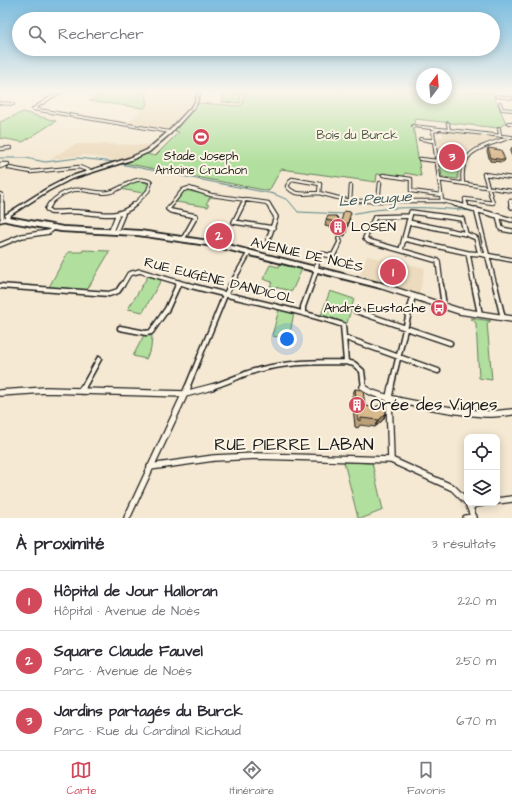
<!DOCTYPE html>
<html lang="fr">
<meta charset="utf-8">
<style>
:root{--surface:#fff;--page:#f7f7f7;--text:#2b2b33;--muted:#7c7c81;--line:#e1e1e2;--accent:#d1495b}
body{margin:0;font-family:"Architects Daughter",sans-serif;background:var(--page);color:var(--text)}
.controls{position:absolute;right:12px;bottom:12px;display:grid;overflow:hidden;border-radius:8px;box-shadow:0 2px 10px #0003}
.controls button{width:36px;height:36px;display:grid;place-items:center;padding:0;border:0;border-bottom:1px solid var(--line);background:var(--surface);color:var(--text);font:20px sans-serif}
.compass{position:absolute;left:416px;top:68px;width:36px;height:36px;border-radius:50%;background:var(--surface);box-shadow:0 2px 10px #0003;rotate:16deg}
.you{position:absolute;left:287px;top:339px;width:14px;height:14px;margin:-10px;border:3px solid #fff;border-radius:50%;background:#1a73e8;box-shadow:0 0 0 6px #1a73e833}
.badge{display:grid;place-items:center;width:26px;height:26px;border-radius:50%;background:var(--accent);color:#fff;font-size:13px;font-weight:700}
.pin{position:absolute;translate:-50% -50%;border:2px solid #fff;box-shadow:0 1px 4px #0006}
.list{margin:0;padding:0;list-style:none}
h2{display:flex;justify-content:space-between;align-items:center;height:52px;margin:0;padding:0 16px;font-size:17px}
h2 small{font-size:13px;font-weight:400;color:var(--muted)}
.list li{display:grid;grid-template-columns:26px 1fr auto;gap:12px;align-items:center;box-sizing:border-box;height:60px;padding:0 16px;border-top:1px solid var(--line)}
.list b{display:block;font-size:15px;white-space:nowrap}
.list p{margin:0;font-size:13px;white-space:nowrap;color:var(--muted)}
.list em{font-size:13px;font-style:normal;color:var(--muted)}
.icon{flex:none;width:22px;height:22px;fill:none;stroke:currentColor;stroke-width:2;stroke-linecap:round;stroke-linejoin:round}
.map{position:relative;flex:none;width:512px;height:518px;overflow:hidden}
.search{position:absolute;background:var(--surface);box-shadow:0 2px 10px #0003;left:12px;right:12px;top:12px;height:44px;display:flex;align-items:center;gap:10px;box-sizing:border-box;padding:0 14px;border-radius:22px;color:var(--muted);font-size:15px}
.sheet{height:232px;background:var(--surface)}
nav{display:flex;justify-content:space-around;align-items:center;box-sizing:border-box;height:56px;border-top:1px solid var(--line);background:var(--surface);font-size:11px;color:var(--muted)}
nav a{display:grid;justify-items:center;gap:2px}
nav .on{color:var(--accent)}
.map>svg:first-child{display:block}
</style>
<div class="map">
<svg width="512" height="518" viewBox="0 0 512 518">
<rect width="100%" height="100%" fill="#f5e9d3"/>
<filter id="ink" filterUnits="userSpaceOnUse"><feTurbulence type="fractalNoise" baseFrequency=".025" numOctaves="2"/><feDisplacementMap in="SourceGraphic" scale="8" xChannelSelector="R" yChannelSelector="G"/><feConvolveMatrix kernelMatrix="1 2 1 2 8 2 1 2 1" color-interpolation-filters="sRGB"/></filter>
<g filter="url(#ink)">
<!-- built -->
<path fill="#ecdbbe" d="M 104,91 L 198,91 L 194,103 L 169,131 L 127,124 L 143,107 L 89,101 Z
M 442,130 L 487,135 L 497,137 L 498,140 L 474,148 L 437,143 L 437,137 L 443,137 Z
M 75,144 L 153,145 L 140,154 L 119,161 L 85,155 L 51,159 Z
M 437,144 L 471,148 L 472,148 L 465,154 L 440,151 L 438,151 Z
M 367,256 L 380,259 L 384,258 L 425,268 L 419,294 L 360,275 Z"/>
<!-- green -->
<path fill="#b1df9e" stroke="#667e5d" d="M 104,91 L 148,91 L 145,97 L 147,104 L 144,108 L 89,101 Z
M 244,91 L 422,91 L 422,98 L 446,98 L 446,91 L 492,92 L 506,123 L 498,128 L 415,119 L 413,126 L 421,176 L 405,173 L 404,178 L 377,174 L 376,182 L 281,169 L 269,191 L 124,163 L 146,154 L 155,156 L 179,132 L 174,131 L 199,103 L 240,106 L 243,103 Z
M 224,92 L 241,92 L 240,103 L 222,102 Z
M 23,112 L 56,121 L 23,142 L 0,138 L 0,122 Z
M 440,151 L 465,154 L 458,163 L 442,161 Z
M 440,163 L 458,166 L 458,179 L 442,177 Z
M 139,180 L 149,184 L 149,187 L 143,193 L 120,189 L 126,184 Z
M 185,190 L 211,196 L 206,204 L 209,205 L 208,207 L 176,202 Z
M 212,229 L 232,233 L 225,243 L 206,240 Z
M 83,250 L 110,251 L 87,290 L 49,287 L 68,252 L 82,252 Z
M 280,264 L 302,269 L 292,291 L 270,286 L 272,282 L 263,279 L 270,265 L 279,267 Z
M 148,276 L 161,280 L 143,312 L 128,309 Z
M 330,291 L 354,299 L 347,323 L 321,315 Z
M 279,309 L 294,312 L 289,339 L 272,336 Z
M 470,318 L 491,321 L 487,323 L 492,380 L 479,378 L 476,323 Z
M 144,335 L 152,336 L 151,348 L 146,359 L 133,356 Z
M 344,462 L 372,463 L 383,510 L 363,518 L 358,518 Z"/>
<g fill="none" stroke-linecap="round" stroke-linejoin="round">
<!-- stream -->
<path stroke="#55858b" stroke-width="1" d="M 0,158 L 26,158 L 45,162 L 78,158 L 115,162
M 120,164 L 274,194 L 288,200 L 298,212 L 344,214
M 351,214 C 395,205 428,207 473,211"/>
<!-- minor-far4 casing -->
<g stroke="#1c1c1c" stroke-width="4">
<path id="minor-far4" d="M 61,91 L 33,109 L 170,132
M 496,96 L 512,98
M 0,103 L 13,104
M 500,103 L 502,109 L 512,110
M 448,123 L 449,130
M 508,123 L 512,123
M 413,126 L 512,137
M 499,128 L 500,136
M 420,139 L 434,141
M 434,141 L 433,131 L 438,130
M 499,141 L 509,138"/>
</g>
<!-- minor-far3 casing -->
<g stroke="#1c1c1c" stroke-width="4.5">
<path id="minor-far3" d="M 428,140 L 434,141
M 434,140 L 442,201
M 0,149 L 10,148
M 420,159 L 462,164
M 0,164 L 8,164 L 0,167
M 9,168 L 31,172 L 79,167 L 90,171
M 383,175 L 411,179 L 411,191 L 441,195
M 292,179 L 320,184 L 319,193 C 308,193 294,197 287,186 Z
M 439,180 L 512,191
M 463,183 C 459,153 477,148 502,140
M 319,193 L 350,201 L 351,186
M 0,194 L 2,195 L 2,205
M 350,201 L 442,201 L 460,205
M 378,201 L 380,183
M 49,205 C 55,198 64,192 73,190 C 86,188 97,195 110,192 C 125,188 135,174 151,182 L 148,191 L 134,205
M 171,205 L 183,190 L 189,188 L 211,195 L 268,203 L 269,205
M 242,205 L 245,199
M 466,205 L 465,199 L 493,203 L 484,174 L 512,178
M 511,205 L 510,201 L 512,201"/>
</g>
<!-- minor-far2 casing -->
<g stroke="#1c1c1c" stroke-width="6">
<path id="minor-far2" d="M 2,204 L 2,217
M 50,204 L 47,209 L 50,212 C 60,213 69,211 79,212 C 100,213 118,220 135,204
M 172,204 L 168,209 L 171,211 L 196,216 L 183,239
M 243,204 L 234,222 L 273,228
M 455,204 L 512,220
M 466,204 L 466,206
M 511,204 L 512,207
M 476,209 L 495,286
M 498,215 L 501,229 L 512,231
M 410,216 L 375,217 L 365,238 L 368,241 L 438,261 L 441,286
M 408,222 L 466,234
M 111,231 L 117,216
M 116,231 L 123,214
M 404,239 L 468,253
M 268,240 L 276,217 L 268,204
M 0,245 L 22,236 L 49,232 L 55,227
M 401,250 L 411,212 L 462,219 L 466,234 L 476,238 L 480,254 L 468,253 L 474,286
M 480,254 L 512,260
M 122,286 L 129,274 L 140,271 L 191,286
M 177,286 L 179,282
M 230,286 L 249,253
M 311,286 L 316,271 L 318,256 L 321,254 L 333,256 L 340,242 L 339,239"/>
</g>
<!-- minor-far1 casing -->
<g stroke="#1c1c1c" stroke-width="7">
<path id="minor-far1" d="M 188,285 C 239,299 292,308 343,325 L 346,362 L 354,364 L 362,371 L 364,388
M 441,285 L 444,306
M 474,285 L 480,314
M 495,285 L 503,318
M 0,286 L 109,294 L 118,291 L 122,285
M 356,311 L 450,343
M 303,312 L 303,307 L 311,285
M 120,328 L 146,333 L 151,332 L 167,309 L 178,285
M 346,338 L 438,371
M 83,388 L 99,359
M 187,388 L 225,295 L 231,285
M 208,388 C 222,384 235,378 248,373 C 279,362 314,362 346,362
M 391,388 L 413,296"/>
</g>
<!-- minor casing -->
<g stroke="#1c1c1c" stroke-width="8">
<path id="minor" d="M 363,387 C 373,400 468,413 488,414 C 496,414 504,413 512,412
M 391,387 L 389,397 L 391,460 L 453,488 L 467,502
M 81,391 L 83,387
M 0,393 L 46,390 L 185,394 L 212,387
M 150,467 L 214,458 L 257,456 L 391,460
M 497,501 L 512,499
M 468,503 L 474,518
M 471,507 L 475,504 L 483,503
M 127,518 L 188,387
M 466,518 L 474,517"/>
</g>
<!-- tertiary-far1 casing -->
<g stroke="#1c1c1c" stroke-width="8">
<path id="tertiary-far1" d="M 7,219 L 62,229 L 139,233 L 215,244 L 382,286"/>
</g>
<!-- tertiary casing -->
<g stroke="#1c1c1c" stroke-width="8">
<path id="tertiary" d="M 379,285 L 459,311 L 512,319"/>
</g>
<!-- secondary casing -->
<g stroke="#1c1c1c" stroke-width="3">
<path id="secondary" d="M 199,91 L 201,91 L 196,105 L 171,133 L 149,152 L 131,160 L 71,179 L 48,191 L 9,216 L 10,218 L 10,219 L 0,222 L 0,219 L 5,217 L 5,215 L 46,189 L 69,177 L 129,158 L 147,150 L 169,131 L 194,104 Z"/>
</g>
<!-- minor-far4 -->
<use href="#minor-far4" stroke="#fcf5e5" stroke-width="2"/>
<!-- minor-far3 -->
<use href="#minor-far3" stroke="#fcf5e5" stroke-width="2.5"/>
<!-- minor-far2 -->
<use href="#minor-far2" stroke="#fcf5e5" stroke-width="3.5"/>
<!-- minor-far1 -->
<use href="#minor-far1" stroke="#fcf5e5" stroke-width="4"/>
<!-- minor -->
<use href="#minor" stroke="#fcf5e5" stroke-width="5.5"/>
<!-- tertiary-far1 -->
<use href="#tertiary-far1" stroke="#fcf5e5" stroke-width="4.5"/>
<!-- tertiary -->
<use href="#tertiary" stroke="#fcf5e5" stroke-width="5.5"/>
<!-- secondary -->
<use href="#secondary" fill="#fcf5e5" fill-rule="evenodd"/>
</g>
<!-- wall -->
<path fill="#ba9f78" stroke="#1c1c1c" d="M 512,147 L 512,156 L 510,152 Z
M 488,148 L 505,160 L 503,162 L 490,161 L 487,151 Z
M 350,218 L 345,236 L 337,235 L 338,229 L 325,226 L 326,220 L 341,221 Z
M 355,389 L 365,406 L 386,413 L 383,420 L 375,427 L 360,425 L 358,428 L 355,427 L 352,396 Z"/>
<!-- shaded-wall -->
<path fill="#978262" stroke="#1c1c1c" d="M 386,413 L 383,420 L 375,427 L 379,420 Z"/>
<!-- building -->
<path fill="#d8b98c" stroke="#1c1c1c" d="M 488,148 L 501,150 L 505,160 L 491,158 Z
M 344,211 L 351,212 L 346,230 L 338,229 L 340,223 L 326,220 L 328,216 L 336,216 L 341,221 Z
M 355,389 L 363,390 L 365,406 L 375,407 L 382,404 L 386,408 L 386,413 L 379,420 L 361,418 L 361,421 L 358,420 Z"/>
</g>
<!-- sky -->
<linearGradient id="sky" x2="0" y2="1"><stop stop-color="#7cbde0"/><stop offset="0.56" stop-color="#faf5eb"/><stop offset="1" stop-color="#faf5eb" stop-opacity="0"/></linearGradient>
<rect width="512" height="163" fill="url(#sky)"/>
<!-- icons -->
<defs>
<g id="stadium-disc" transform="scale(0.9)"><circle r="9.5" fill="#d1495b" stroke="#fcf5e5"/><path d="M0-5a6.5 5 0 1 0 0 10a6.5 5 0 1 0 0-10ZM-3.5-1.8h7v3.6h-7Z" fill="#fff"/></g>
<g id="building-disc" transform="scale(0.9)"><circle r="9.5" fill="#d1495b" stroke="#fcf5e5"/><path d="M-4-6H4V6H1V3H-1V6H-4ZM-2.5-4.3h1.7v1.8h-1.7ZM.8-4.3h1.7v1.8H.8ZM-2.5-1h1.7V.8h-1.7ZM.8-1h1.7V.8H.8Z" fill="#fff"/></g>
<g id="bus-disc" transform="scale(0.9)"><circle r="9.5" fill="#d1495b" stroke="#fcf5e5"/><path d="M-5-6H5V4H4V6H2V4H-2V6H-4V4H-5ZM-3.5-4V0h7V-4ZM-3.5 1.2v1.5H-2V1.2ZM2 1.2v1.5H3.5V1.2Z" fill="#fff"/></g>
</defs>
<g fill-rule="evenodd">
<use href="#stadium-disc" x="201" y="137"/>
<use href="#building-disc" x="338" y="227"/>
<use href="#bus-disc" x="439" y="308"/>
<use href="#building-disc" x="357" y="405"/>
</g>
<g text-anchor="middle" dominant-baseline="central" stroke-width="4" stroke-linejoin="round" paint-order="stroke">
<!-- far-park labels -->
<g font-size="12" fill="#495643" stroke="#fcf5e5">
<text x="357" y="135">Bois du Burck</text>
</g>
<!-- far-poi labels -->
<g font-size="12" fill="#1c1c1c" stroke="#fcf5e5">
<text x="201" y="156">Stade Joseph<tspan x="201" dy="14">Antoine Cruchon</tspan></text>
</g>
<!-- poi labels -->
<g font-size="14" fill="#1c1c1c" stroke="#fcf5e5" text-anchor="start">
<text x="351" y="227">LOSËN</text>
<text x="426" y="308" text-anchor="end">André Eustache</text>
</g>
<!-- street labels -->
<g font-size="14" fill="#1c1c1c" stroke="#fcf5e5">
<text transform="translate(307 255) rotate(13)">AVENUE DE NOÈS</text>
<text transform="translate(220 281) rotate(14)">RUE EUGÈNE DANDICOL</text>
</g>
<!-- water labels -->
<g font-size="15" font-style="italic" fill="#3d595d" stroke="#fcf5e5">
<text transform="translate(375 199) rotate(-4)">Le Peugue</text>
</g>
<!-- near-poi labels -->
<g font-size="17" fill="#1c1c1c" stroke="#fcf5e5" text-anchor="start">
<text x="370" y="405">Orée des Vignes</text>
</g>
<!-- near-street labels -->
<g font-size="17" fill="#1c1c1c" stroke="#fcf5e5">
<text x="294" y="445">RUE PIERRE LABAN</text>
</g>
</g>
</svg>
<div class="controls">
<button><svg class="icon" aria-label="locate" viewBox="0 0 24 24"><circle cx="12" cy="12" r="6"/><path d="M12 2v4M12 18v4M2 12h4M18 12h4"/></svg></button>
<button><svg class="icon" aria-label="layers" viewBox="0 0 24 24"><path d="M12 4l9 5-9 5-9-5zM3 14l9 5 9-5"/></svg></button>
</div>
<svg class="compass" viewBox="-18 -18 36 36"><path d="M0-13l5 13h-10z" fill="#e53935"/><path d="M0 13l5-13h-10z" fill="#7c7c81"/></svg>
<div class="you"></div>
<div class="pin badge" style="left:393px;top:272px">1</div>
<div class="pin badge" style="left:219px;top:236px">2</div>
<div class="pin badge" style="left:452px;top:157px">3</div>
<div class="search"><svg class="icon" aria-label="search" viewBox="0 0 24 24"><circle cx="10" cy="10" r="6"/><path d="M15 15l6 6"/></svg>Rechercher</div>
</div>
<section class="sheet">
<h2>À proximité<small>3 résultats</small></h2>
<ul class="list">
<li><span class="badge">1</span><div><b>Hôpital de Jour Halloran</b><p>Hôpital · Avenue de Noès</p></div><em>220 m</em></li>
<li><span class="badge">2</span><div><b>Square Claude Fauvel</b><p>Parc · Avenue de Noès</p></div><em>250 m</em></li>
<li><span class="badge">3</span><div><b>Jardins partagés du Burck</b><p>Parc · Rue du Cardinal Richaud</p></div><em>670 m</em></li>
</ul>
</section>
<nav>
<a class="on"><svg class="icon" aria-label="map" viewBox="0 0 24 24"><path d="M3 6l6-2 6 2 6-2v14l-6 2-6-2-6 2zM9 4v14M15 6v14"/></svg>Carte</a>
<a><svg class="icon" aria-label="directions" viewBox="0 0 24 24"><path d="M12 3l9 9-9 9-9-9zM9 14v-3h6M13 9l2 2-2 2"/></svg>Itinéraire</a>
<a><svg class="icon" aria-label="saved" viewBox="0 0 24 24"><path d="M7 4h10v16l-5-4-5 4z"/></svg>Favoris</a>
</nav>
